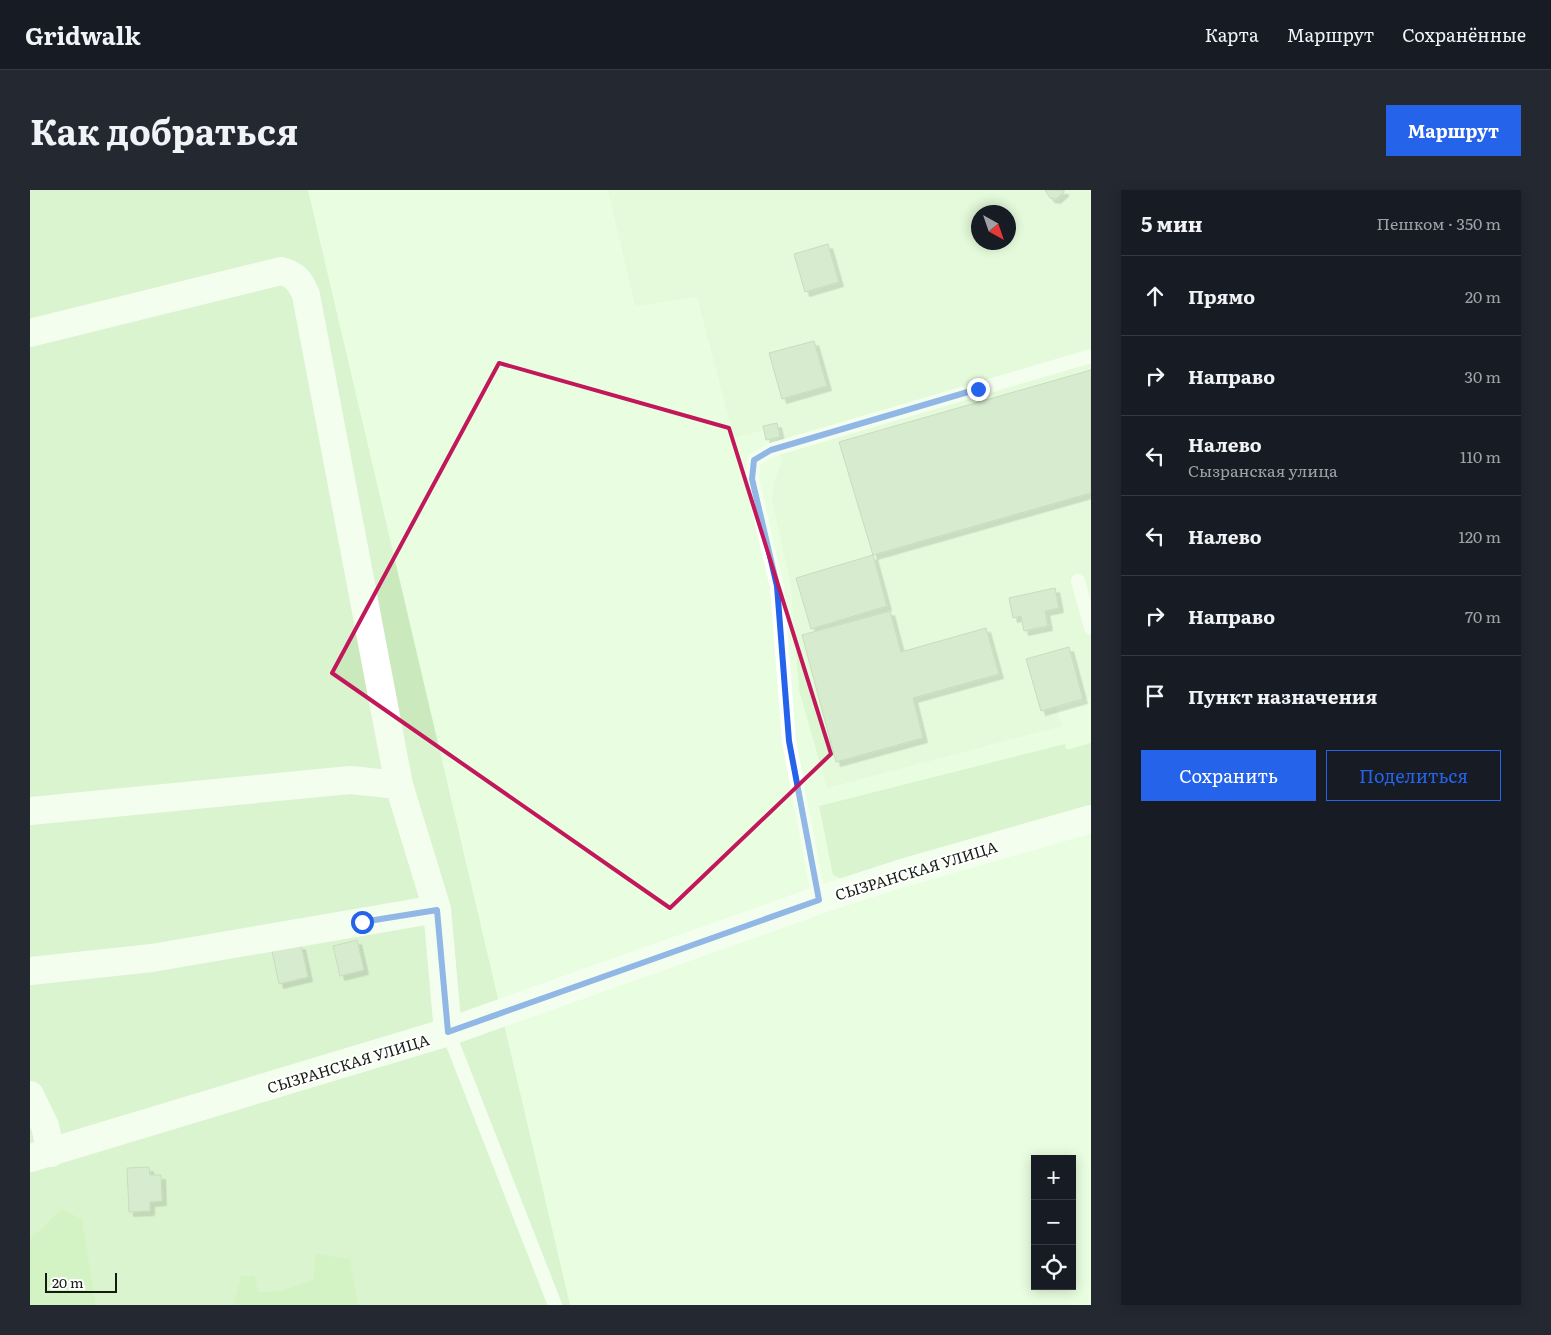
<!DOCTYPE html>
<html lang="ru">
<meta charset="utf-8">
<style>
:root{--surface:#171b24;--page:#242831;--text:#f1f3f6;--muted:#9ea1a6;--line:#363941;--accent:#2563eb}
body{margin:0;font-family:Literata,serif;background:var(--page);color:var(--text)}
.controls{position:absolute;right:15px;bottom:15px;display:grid;overflow:hidden;border-radius:0px;box-shadow:0 2px 12px #0003}
.controls button{width:45px;height:45px;display:grid;place-items:center;padding:0;border:0;border-bottom:1px solid var(--line);background:var(--surface);color:var(--text);font:25px sans-serif}
.compass{position:absolute;left:941px;top:15px;width:45px;height:45px;border-radius:50%;background:var(--surface);box-shadow:0 2px 12px #0003;rotate:140deg}
.scale{position:absolute;left:15px;bottom:12px;width:72px;box-sizing:border-box;padding-left:5px;border:2px solid #141c11;border-top:0;font-size:14px;line-height:18px;white-space:nowrap;color:#141c11;-webkit-text-stroke:4px #fff;paint-order:stroke}
.stop{position:absolute;width:15px;height:15px;margin:-11px;border:4px solid #2563eb;border-radius:50%;background:#fff}
.stop.end{background:#2563eb;border-color:#fff;box-shadow:0 1px 5px #0008}
.list{margin:0;padding:0;list-style:none}
h2{display:flex;justify-content:space-between;align-items:center;height:65px;margin:0;padding:0 20px;font-size:21px}
h2 small{font-size:16px;font-weight:400;color:var(--muted)}
.list li{display:grid;grid-template-columns:32px 1fr auto;gap:15px;align-items:center;box-sizing:border-box;height:80px;padding:0 20px;border-top:1px solid var(--line)}
.list b{display:block;font-size:19px;white-space:nowrap}
.list p{margin:0;font-size:16px;white-space:nowrap;color:var(--muted)}
.list em{font-size:16px;font-style:normal;color:var(--muted)}
.actions{display:flex;gap:10px;padding:15px 20px}
.actions a{flex:1;padding:11px 0;border:1px solid var(--accent);border-radius:0px;text-align:center;font-size:18px;color:var(--accent)}
.actions .main{background:var(--accent);color:#fff}
.icon{flex:none;width:28px;height:28px;fill:none;stroke:currentColor;stroke-width:2;stroke-linecap:round;stroke-linejoin:round}
.map{position:relative;flex:none;width:1061px;height:1115px;overflow:hidden;border-radius:0px}
header{display:flex;align-items:center;gap:30px;box-sizing:border-box;height:70px;padding:0 25px;background:var(--surface);border-bottom:1px solid var(--line)}
header strong{font-size:24px}
nav{display:flex;gap:28px;margin-inline-start:auto;font-size:18px}
.intro{display:flex;align-items:center;justify-content:space-between;box-sizing:border-box;height:120px;padding:0 30px}
h1{margin:0;font-size:35px}
.button{padding:12px 22px;border-radius:0px;background:var(--accent);color:#fff;font-size:18px;font-weight:700}
main{display:flex;gap:30px;padding:0 30px}
aside{flex:1;background:var(--surface);border-radius:0px;box-shadow:0 2px 12px #0003}
.map>svg:first-child{display:block}
</style>
<header>
<strong>Gridwalk</strong>
<nav><a>Карта</a><a>Маршрут</a><a>Сохранённые</a></nav>
</header>
<div class="intro"><h1>Как добраться</h1><a class="button">Маршрут</a></div>
<main>
<div class="map">
<svg width="1061" height="1115" viewBox="0 0 1061 1115">
<defs>
<filter id="shadow"><feDropShadow dx="4.5" dy="4.5" stdDeviation="0" flood-color="#0004"/></filter>
</defs>
<rect width="100%" height="100%" fill="#e9fee0"/>
<!-- built -->
<path fill="#ddf7d2" fill-rule="evenodd" d="M 578,0 L 1061,0 L 1061,507 L 1026,517 L 1032,536 L 797,598 L 769,500 L 761,397 L 742,309 L 744,292 L 752,271 L 746,248 L 736,251 L 733,240 L 704,248 L 667,107 L 605,116 ZM 948,22 L 978,22 L 978,52 L 948,52 Z"/>
<!-- green -->
<path fill="#cae9bc" d="M 0,0 L 278,0 L 540,1115 L 0,1115 Z
M 1061,553 L 1061,619 L 812,689 L 803,685 L 789,616 L 1035,554 L 1036,559 L 1040,559 Z"/>
<!-- water -->
<path fill="#b9e7a3" d="M 32,1019 L 52,1029 L 66,1115 L 0,1115 L 0,1049 Z
M 286,1064 L 320,1069 L 328,1115 L 205,1115 L 204,1111 L 211,1086 L 225,1086 L 228,1102 L 251,1101 L 283,1090 Z"/>
<!-- building -->
<path fill="#c2d6b8" stroke="#9fb396" filter="url(#shadow)" d="M 1015,0 L 1034,0 L 1034,2 L 1026,9 L 1020,8 Z
M 798,54 L 809,92 L 775,102 L 764,64 Z
M 784,151 L 797,196 L 752,209 L 739,163 Z
M 1061,180 L 1061,303 L 843,365 L 809,252 Z
M 747,233 L 750,247 L 736,250 L 733,236 Z
M 843,365 L 857,416 L 781,439 L 766,388 Z
M 1025,398 L 1029,418 L 1015,421 L 1018,436 L 994,441 L 991,426 L 983,428 L 979,408 Z
M 860,421 L 871,462 L 956,438 L 969,484 L 883,508 L 893,548 L 806,572 L 772,445 Z
M 1039,457 L 1053,509 L 1011,521 L 996,469 Z
M 327,750 L 334,780 L 310,786 L 303,756 Z
M 271,755 L 278,787 L 249,794 L 242,761 Z
M 119,977 L 120,985 L 131,985 L 132,1011 L 120,1012 L 120,1021 L 99,1022 L 97,978 Z"/>
<g fill="none" stroke-linecap="round" stroke-linejoin="round">
<!-- service -->
<path stroke="#fff" stroke-width="14" d="M 1048,391 L 1061,438
M 789,710 L 759,551 L 747,397 L 722,289 L 724,270 L 741,260 L 1061,166
M 418,842 L 525,1115"/>
<!-- minor -->
<path stroke="#fff" stroke-width="28" d="M 0,143 L 251,81 C 266,85 270,91 276,105 L 369,595 L 407,719 L 418,842
M 0,621 L 320,590 L 369,595
M 0,781 L 122,768 L 407,719
M 0,905 L 15,936 L 21,963
M 0,968 L 418,842 L 789,710 L 872,683 L 1061,629"/>
</g>
<g fill="none" stroke-linecap="round" stroke-linejoin="round">
<!-- route -->
<path stroke="#2563eb" stroke-width="6" d="M 332,732 L 407,720 L 418,842 L 789,710 L 759,551 L 747,396 L 722,289 L 724,270 L 741,260 L 948,199"/>
</g>
<!-- marked area -->
<path d="M0 0H1061V1115H0ZM 469,173 L 699,238 L 801,564 L 640,718 L 302,483 Z" fill="#e9fee0" fill-opacity=".55" fill-rule="evenodd"/>
<path fill="none" stroke="#c2185b" stroke-width="4" stroke-linejoin="round" d="M 469,173 L 699,238 L 801,564 L 640,718 L 302,483 Z"/>
<g text-anchor="middle" dominant-baseline="central" stroke-width="4" stroke-linejoin="round" paint-order="stroke">
<!-- street labels -->
<g font-size="15" fill="#141c11" stroke="#fff">
<text transform="translate(886 680) rotate(-17)">СЫЗРАНСКАЯ УЛИЦА</text>
<text transform="translate(318 873) rotate(-17)">СЫЗРАНСКАЯ УЛИЦА</text>
</g>
</g>
</svg>
<div class="controls">
<button>+</button>
<button>−</button>
<button><svg class="icon" aria-label="locate" viewBox="0 0 24 24"><circle cx="12" cy="12" r="6"/><path d="M12 2v4M12 18v4M2 12h4M18 12h4"/></svg></button>
</div>
<svg class="compass" viewBox="-18 -18 36 36"><path d="M0-13l5 13h-10z" fill="#e53935"/><path d="M0 13l5-13h-10z" fill="#9ea1a6"/></svg>
<div class="scale">20 m</div>
<div class="stop" style="left:332px;top:732px"></div>
<div class="stop end" style="left:948px;top:199px"></div>
</div>
<aside>
<h2>5 мин<small>Пешком · 350 m</small></h2>
<ul class="list">
<li><svg class="icon" aria-label="ahead" viewBox="0 0 24 24"><path d="M12 20V5M6 11l6-6 6 6"/></svg><div><b>Прямо</b></div><em>20 m</em></li>
<li><svg class="icon" aria-label="right" viewBox="0 0 24 24"><path d="M7 20v-9h11M14 6l5 5-5 5"/></svg><div><b>Направо</b></div><em>30 m</em></li>
<li><svg class="icon" aria-label="left" viewBox="0 0 24 24"><path d="M17 20v-9H6M10 6l-5 5 5 5"/></svg><div><b>Налево</b><p>Сызранская улица</p></div><em>110 m</em></li>
<li><svg class="icon" aria-label="left" viewBox="0 0 24 24"><path d="M17 20v-9H6M10 6l-5 5 5 5"/></svg><div><b>Налево</b></div><em>120 m</em></li>
<li><svg class="icon" aria-label="right" viewBox="0 0 24 24"><path d="M7 20v-9h11M14 6l5 5-5 5"/></svg><div><b>Направо</b></div><em>70 m</em></li>
<li><svg class="icon" aria-label="arrive" viewBox="0 0 24 24"><path d="M6 21V4h12l-3 4 3 4H6"/></svg><div><b>Пункт назначения</b></div></li>
</ul>
<div class="actions"><a class="main">Сохранить</a><a>Поделиться</a></div>
</aside>
</main>
